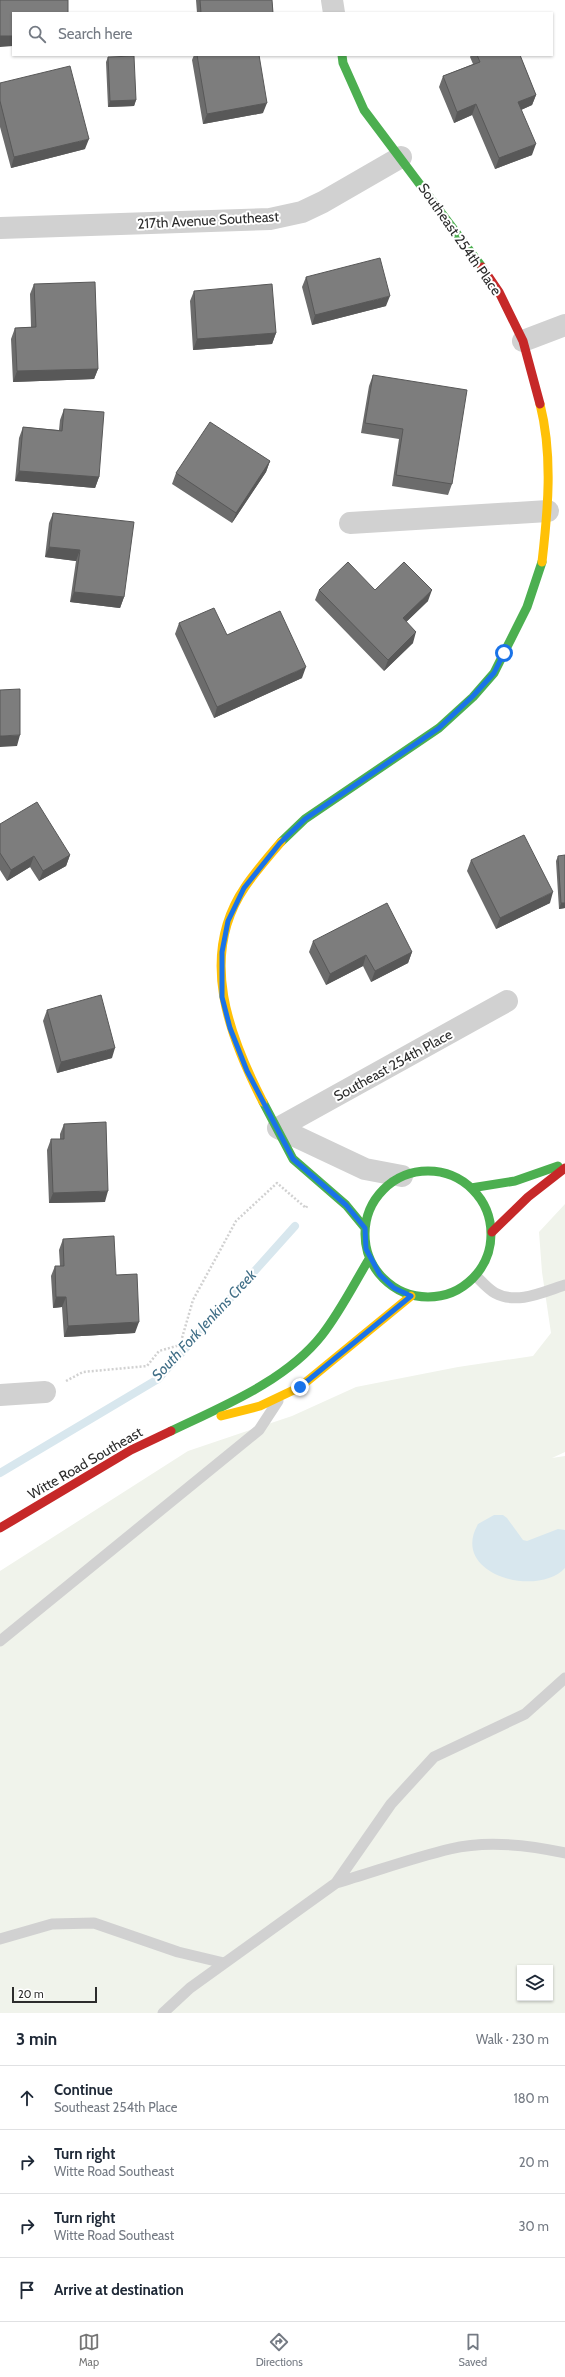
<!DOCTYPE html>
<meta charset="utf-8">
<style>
:root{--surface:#fff;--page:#f6f6f7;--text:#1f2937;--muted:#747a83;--line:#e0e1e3;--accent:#767676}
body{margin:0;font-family:Cabin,sans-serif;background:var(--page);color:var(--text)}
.controls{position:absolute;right:12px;bottom:12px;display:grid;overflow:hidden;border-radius:0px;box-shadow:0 1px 3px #0004}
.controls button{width:36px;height:36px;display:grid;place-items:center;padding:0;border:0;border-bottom:1px solid var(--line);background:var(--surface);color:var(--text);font:20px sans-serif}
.scale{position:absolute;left:12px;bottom:10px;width:85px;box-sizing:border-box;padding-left:4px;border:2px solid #2c2c2c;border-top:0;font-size:11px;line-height:14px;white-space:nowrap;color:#2c2c2c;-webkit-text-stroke:3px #fff;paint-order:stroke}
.stop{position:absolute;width:12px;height:12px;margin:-9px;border:3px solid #1a73e8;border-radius:50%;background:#fff}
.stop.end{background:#1a73e8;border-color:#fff;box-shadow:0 1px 4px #0008}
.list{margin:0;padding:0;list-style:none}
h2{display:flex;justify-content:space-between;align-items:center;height:52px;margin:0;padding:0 16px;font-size:17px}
h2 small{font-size:13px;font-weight:400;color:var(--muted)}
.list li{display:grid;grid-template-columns:26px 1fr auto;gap:12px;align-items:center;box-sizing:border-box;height:64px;padding:0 16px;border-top:1px solid var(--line)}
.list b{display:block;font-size:15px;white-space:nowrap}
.list p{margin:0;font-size:13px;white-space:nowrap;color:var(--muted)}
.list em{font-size:13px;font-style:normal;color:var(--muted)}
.icon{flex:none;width:22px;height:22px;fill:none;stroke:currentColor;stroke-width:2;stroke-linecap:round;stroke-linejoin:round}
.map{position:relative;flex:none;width:565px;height:2013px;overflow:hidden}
.search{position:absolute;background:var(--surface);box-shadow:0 1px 3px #0004;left:12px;right:12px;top:12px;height:44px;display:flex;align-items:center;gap:10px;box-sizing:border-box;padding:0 14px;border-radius:0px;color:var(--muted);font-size:15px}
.sheet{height:308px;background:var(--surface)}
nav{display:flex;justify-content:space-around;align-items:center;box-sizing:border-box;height:56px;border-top:1px solid var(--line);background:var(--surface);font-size:11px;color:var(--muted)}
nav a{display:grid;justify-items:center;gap:2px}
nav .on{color:var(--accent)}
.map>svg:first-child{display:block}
</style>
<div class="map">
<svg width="565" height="2013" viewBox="0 0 565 2013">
<rect width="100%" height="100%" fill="#fff"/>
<!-- green -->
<path fill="#f0f3eb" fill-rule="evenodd" d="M 565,1204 L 565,1452 L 552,1458 L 565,1456 L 565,2013 L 0,2013 L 0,1571 L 188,1451 L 292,1416 L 356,1387 L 458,1367 L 533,1356 L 551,1333 L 542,1272 L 539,1232 ZM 520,1968 L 550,1968 L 550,1998 L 520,1998 Z"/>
<!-- water -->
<path fill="#d8e7ee" d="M 494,1515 L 503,1515 L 507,1518 L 523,1540 L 527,1541 L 558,1529 L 565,1530 L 565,1568 C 538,1598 449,1575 478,1524 Z"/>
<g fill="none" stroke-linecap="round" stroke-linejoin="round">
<!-- stream -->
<path stroke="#d8e7ee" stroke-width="8" d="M 0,1473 L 158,1379 L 295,1226"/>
<!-- path -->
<path stroke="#d1d1d1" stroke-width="2.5" stroke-dasharray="2 2" stroke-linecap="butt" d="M 66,1381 L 83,1372 L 147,1366 L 159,1351 L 180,1345 L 193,1300 L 236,1221 L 277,1183 L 306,1208 L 307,1206"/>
<!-- lane -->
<path stroke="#d1d1d1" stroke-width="11" d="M 476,1276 C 481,1281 488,1289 495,1293 C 517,1305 543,1292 565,1285
M 0,1641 L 259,1430 L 278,1401
M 336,1883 C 374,1872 412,1858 450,1849 C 487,1840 529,1845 565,1853
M 0,1939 L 52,1924 L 94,1923 L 178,1952 L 224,1963
M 163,2013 L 190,1988 L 336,1883 L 391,1804 L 434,1757 L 525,1714 L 565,1678"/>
<!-- street -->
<path stroke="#d1d1d1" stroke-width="22" d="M 332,0 L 334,13
M 0,228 L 270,219 L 302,212 L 323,202 L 401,157
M 523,341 L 565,325
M 350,523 L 548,511
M 278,1128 L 507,1001
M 278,1128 L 365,1169 L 402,1176
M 0,1395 L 45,1392"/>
<!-- fast -->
<path stroke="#4caf50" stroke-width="9" d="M 342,55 L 343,63 L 364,110 L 482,267
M 281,842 L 305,819 L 439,728 L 473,697 L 494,673 L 527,607 L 542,562
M 263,1102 L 293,1159 L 346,1205 L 365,1228
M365 1234a63 63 0 1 1 126 0a63 63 0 1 1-126 0Z
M 471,1188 L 515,1181 L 558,1166
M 171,1431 C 223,1406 286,1381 322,1335 C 340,1312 354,1284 369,1259"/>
<!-- slow -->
<path stroke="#ffc107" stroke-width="9" d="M 540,404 C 553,455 548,510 542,562
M 263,1102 C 229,1036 198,956 245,887 C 255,872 268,857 281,842
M 221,1416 L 260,1406 L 300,1387 L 411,1296"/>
<!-- jam -->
<path stroke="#c62828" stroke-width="9" d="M 482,267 L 499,292 L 523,341 L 540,404
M 492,1232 L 528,1197 L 565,1168
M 0,1528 L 131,1450 L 171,1431"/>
</g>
<!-- wall -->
<path fill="#6c6c6c" d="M 196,0 L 272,0 L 273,13 L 197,13 Z
M 194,55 L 259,55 L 263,113 L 203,124 L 192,60 Z
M 471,55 L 520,55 L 536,95 L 532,105 L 521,110 L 532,155 L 495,169 L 472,115 L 454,123 L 439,87 L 443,76 L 473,64 L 470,57 Z
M 108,57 L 136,100 L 134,106 L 108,107 L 106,62 Z
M 0,83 L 85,149 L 11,168 L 0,127 Z
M 306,277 L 386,306 L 312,325 L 302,287 Z
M 34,284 L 98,369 L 94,379 L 13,382 L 11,339 L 15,328 L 31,327 L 30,294 Z
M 194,291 L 276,333 L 272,344 L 193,350 L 190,301 Z
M 373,375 L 452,484 L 448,495 L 392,486 L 399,439 L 361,433 L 369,386 Z
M 64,409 L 99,477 L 95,488 L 15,481 L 19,438 L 23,427 L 59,430 L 60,420 Z
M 270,461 L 266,472 L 232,523 L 172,484 L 176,473 Z
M 53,513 L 124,597 L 120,608 L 70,602 L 76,561 L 45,557 L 49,523 Z
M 319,590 L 375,590 L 428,601 L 406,622 L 413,643 L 384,671 L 315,600 Z
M 179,623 L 227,635 L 302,678 L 214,718 L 175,634 Z
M 0,824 L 70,855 L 66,866 L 39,881 L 30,867 L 7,881 L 0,870 Z
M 558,856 L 565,908 L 559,909 L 556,861 Z
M 471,860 L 550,903 L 496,929 L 467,871 Z
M 313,941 L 412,952 L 408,963 L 371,982 L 363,966 L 326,985 L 309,952 Z
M 47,1010 L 112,1058 L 57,1073 L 43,1021 Z
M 64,1124 L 105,1202 L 49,1203 L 47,1150 L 51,1139 L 60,1139 L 60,1134 Z
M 63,1239 L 116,1275 L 135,1333 L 64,1337 L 62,1307 L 53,1308 L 51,1276 L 55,1266 L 60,1266 L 59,1250 Z"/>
<!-- shaded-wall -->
<path fill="#585858" d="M 0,36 L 13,36 L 13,46 L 0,47 Z
M 536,95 L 532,105 L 514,113 L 518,102 Z
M 136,100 L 134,106 L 108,107 L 110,101 Z
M 267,103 L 263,113 L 203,124 L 207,114 Z
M 476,104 L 472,115 L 454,123 L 457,112 Z
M 89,139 L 85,149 L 11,168 L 14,157 Z
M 536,144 L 532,155 L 495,169 L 499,158 Z
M 390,296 L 386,306 L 312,325 L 315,315 Z
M 276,333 L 272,344 L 193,350 L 197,339 Z
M 98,369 L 94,379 L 13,382 L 17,371 Z
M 270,461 L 266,472 L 232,523 L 236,513 Z
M 19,471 L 99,477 L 95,488 L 15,481 Z
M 49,547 L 80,550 L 76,561 L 45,557 Z
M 432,590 L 428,601 L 399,629 L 403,618 Z
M 74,592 L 124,597 L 120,608 L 70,602 Z
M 416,632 L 413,643 L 384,671 L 388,660 Z
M 306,667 L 302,678 L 214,718 L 217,707 Z
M 20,735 L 17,746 L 0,747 L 0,736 Z
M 70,855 L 66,866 L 39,881 L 43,871 Z
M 34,856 L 30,867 L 7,881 L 11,870 Z
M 553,892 L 550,903 L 496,929 L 500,918 Z
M 561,903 L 565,903 L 565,908 L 559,909 Z
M 412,952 L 408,963 L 371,982 L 375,971 Z
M 366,955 L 363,966 L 326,985 L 330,974 Z
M 115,1048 L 112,1058 L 57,1073 L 61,1062 Z
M 108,1191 L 105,1202 L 49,1203 L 53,1193 Z
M 56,1297 L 66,1297 L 62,1307 L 53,1308 Z
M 139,1322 L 135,1333 L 64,1337 L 68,1326 Z"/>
<!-- building -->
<path fill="#7d7d7d" stroke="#585858" d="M 0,0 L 68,0 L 68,13 L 13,13 L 13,36 L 0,36 Z
M 200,0 L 272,0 L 273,13 L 201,13 Z
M 197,55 L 259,55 L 267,103 L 207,114 Z
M 477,55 L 520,55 L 536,95 L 518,102 L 536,144 L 499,158 L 476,104 L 457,112 L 443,76 L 480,62 Z
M 134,56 L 136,100 L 110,101 L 108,57 Z
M 70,66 L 89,139 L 14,157 L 0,101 L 0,83 Z
M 380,258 L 390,296 L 315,315 L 306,277 Z
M 95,282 L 98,369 L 17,371 L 15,328 L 36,327 L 34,284 Z
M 272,284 L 276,333 L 197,339 L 194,291 Z
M 373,375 L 467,390 L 452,484 L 396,475 L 403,429 L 365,423 Z
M 64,409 L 104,412 L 99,477 L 19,471 L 23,427 L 62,431 Z
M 210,422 L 270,461 L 236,513 L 176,473 Z
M 53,513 L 134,522 L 124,597 L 74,592 L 80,550 L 49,547 Z
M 348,562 L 375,590 L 404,562 L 432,590 L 403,618 L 416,632 L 388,660 L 319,590 Z
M 214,608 L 227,635 L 280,611 L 306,667 L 217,707 L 179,623 Z
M 20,689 L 20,735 L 0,736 L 0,690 Z
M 37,802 L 70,855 L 43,871 L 34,856 L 11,870 L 0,853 L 0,824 Z
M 524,835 L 553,892 L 500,918 L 471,860 Z
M 565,855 L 565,903 L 561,903 L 558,856 Z
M 387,903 L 412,952 L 375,971 L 366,955 L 330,974 L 313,941 Z
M 101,995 L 115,1048 L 61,1062 L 47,1010 Z
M 106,1122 L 108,1191 L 53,1193 L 51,1139 L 64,1139 L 64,1124 Z
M 114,1236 L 116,1275 L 137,1274 L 139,1322 L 68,1326 L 66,1297 L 56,1297 L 55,1266 L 64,1266 L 63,1239 Z"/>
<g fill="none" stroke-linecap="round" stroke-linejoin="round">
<!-- route -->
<path stroke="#1a73e8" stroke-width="5" d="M 300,1387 L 411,1296 L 394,1288 L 380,1275 L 366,1249 L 365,1228 L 346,1205 L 293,1159 L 247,1071 L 230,1028 L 222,997 L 222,952 L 228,921 L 244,888 L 280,843 L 305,819 L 439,728 L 473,696 L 494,673 L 504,653"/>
</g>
<g text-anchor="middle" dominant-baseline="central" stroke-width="4" stroke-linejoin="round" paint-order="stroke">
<!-- street labels -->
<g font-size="14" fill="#2c2c2c" stroke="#fff">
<text transform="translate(208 220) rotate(-3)">217th Avenue Southeast</text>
<text transform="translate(460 239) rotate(55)">Southeast 254th Place</text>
<text transform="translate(393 1065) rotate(-29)">Southeast 254th Place</text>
<text transform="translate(85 1463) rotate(-30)">Witte Road Southeast</text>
</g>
<!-- water labels -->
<g font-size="15" font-style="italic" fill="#416f87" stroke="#fff">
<text transform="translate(204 1325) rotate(-47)">South Fork Jenkins Creek</text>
</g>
</g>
</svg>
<div class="controls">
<button><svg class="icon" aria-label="layers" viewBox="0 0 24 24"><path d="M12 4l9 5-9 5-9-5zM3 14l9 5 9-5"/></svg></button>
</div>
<div class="scale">20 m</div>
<div class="stop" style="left:504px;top:653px"></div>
<div class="stop end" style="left:300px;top:1387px"></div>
<div class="search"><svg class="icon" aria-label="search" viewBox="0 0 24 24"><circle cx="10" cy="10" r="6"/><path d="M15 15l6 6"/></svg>Search here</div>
</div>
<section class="sheet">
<h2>3 min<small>Walk · 230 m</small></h2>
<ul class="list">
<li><svg class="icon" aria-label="ahead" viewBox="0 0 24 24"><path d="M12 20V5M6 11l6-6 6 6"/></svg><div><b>Continue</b><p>Southeast 254th Place</p></div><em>180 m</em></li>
<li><svg class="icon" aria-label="right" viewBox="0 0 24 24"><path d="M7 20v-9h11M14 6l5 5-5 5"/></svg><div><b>Turn right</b><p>Witte Road Southeast</p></div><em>20 m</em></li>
<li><svg class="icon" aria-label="right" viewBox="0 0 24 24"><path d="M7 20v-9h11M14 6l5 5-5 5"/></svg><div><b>Turn right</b><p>Witte Road Southeast</p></div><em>30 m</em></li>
<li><svg class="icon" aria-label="arrive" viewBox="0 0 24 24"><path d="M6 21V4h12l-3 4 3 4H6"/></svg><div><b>Arrive at destination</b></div></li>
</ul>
</section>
<nav>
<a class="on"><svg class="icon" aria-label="map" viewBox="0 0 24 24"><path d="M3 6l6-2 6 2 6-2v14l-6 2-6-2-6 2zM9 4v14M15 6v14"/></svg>Map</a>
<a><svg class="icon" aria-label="directions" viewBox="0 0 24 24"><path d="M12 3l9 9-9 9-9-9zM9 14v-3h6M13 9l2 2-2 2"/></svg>Directions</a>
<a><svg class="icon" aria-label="saved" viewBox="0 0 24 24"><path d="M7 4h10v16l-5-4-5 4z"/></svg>Saved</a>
</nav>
